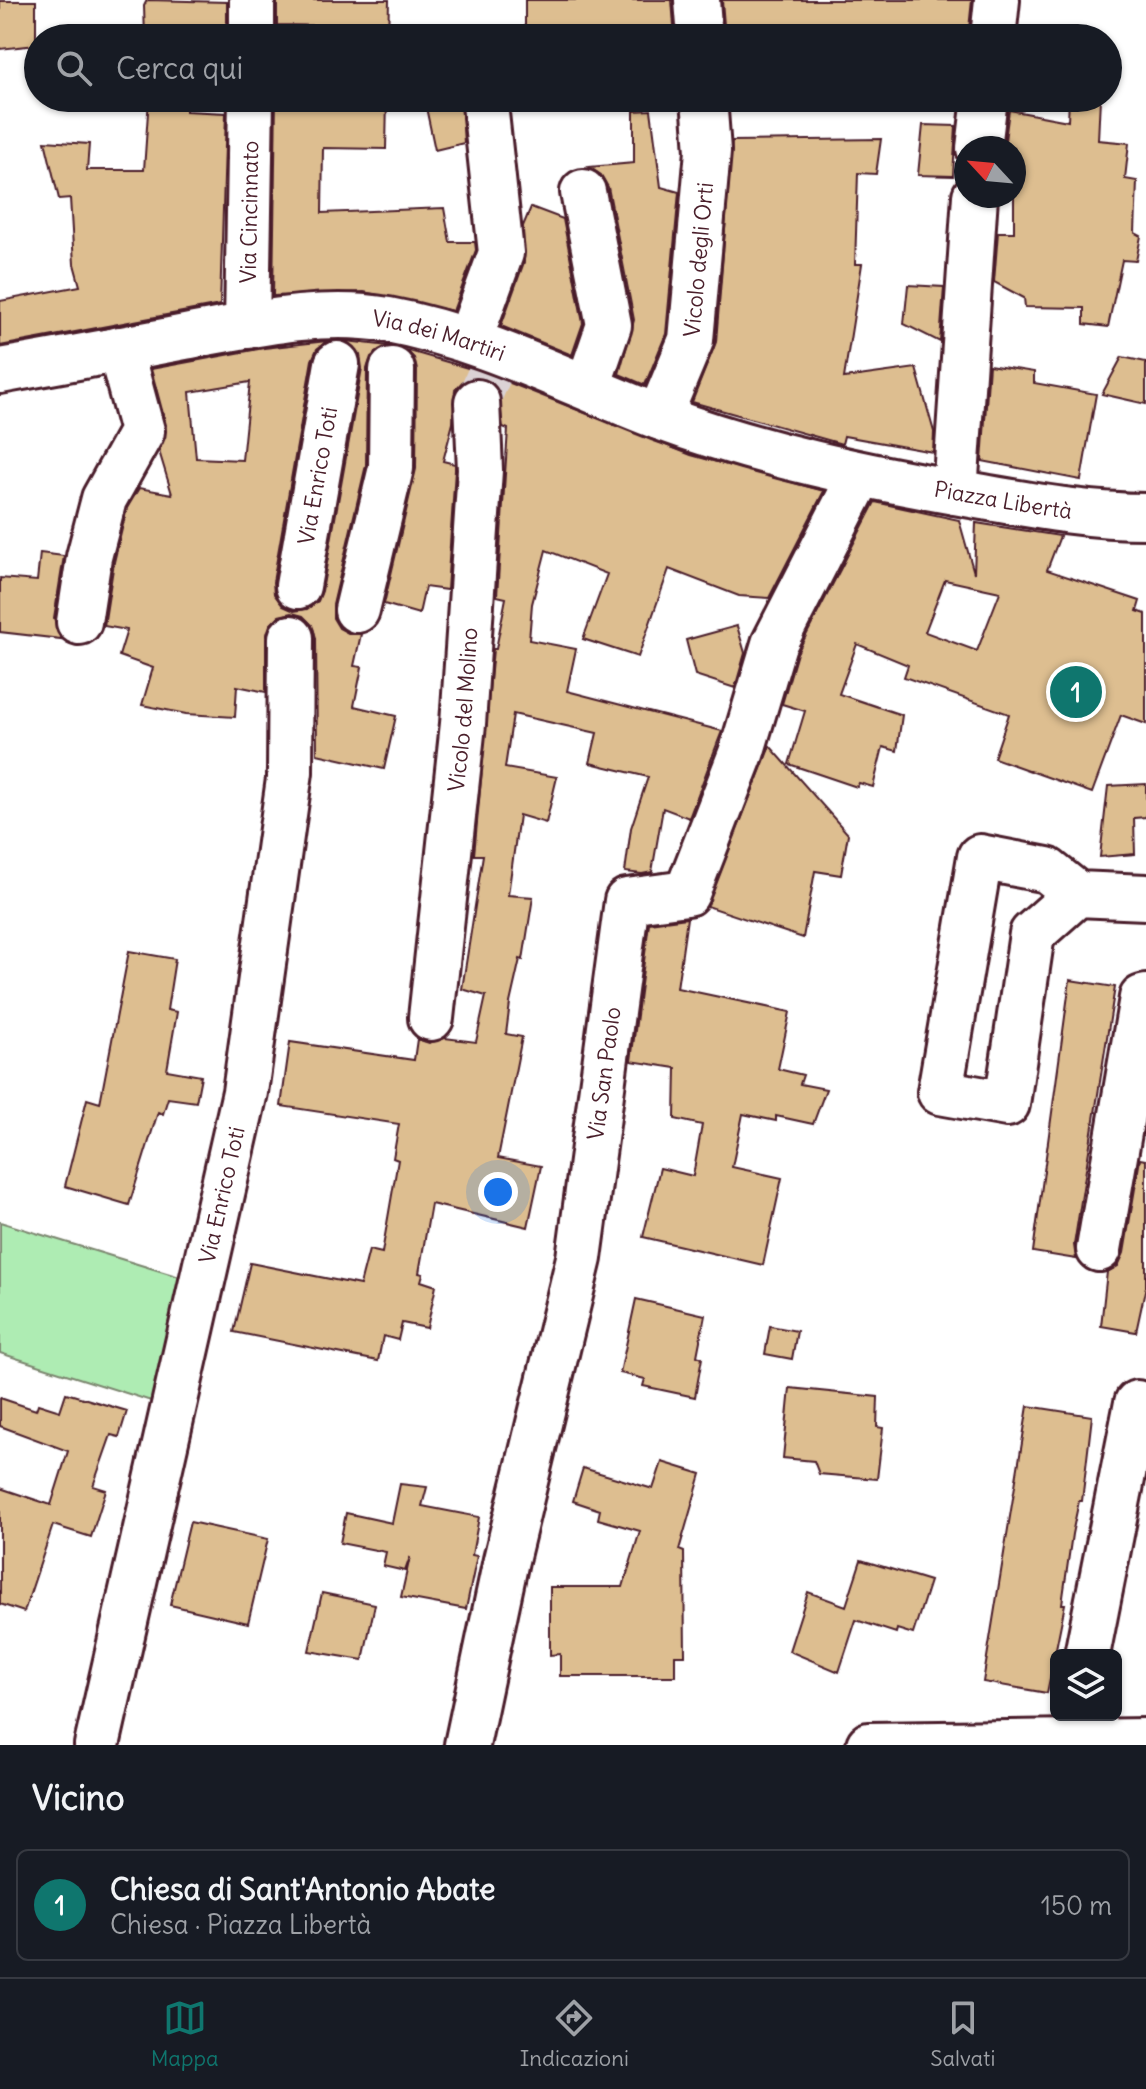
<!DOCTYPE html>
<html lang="it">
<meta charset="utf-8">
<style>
:root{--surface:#171b24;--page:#242831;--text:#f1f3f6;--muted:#9ea1a6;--line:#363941;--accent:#0f766e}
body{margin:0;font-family:Delius,sans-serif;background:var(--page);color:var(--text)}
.controls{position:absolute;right:24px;bottom:24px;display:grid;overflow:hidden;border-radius:12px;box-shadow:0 2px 6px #0004}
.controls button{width:72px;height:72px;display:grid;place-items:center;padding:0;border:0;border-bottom:2px solid var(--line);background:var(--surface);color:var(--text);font:40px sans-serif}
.compass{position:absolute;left:954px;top:136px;width:72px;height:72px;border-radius:50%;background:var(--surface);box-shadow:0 2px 6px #0004;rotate:296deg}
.you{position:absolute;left:498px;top:1192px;width:28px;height:28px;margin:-20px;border:6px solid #fff;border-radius:50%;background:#1a73e8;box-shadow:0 0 0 12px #1a73e833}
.badge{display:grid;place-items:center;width:52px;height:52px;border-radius:50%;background:var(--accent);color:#fff;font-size:26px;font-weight:700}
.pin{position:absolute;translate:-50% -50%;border:4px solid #fff;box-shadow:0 2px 8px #0006}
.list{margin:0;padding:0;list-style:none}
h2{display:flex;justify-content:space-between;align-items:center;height:104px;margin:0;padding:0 32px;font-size:34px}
h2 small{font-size:26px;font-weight:400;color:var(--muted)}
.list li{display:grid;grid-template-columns:52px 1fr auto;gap:24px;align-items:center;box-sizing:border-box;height:112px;margin:0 16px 16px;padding:0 16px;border:2px solid var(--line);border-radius:12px}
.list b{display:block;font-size:30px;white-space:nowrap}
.list p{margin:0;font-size:26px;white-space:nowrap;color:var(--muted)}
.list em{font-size:26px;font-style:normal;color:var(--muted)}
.icon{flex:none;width:44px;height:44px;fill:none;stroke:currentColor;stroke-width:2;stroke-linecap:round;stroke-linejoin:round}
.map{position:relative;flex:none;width:1146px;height:1745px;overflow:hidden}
.search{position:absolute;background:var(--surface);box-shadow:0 2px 6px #0004;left:24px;right:24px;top:24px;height:88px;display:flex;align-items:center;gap:20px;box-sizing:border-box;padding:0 28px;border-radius:44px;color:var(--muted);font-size:30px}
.sheet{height:232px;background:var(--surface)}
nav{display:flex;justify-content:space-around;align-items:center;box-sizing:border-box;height:112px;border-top:2px solid var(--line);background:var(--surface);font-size:22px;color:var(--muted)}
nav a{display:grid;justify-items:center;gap:4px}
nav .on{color:var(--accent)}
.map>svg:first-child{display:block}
</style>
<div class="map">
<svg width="1146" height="1745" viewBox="0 0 1146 1745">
<rect width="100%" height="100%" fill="#fff"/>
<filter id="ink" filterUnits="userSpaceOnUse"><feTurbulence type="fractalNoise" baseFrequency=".0125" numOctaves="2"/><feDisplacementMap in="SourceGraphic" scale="16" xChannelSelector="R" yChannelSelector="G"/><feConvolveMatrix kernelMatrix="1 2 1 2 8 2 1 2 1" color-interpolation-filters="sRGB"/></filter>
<g filter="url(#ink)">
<!-- green -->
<path fill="#aeecb3" stroke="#7c866f" stroke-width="2" d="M 0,1222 L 183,1278 L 151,1401 L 0,1353 Z"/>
<!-- building -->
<path fill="#ddbe90" stroke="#4a1f2b" stroke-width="2" fill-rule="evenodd" d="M 147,0 L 227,2 L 227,38 L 145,38 L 144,6 Z
M 277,0 L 389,0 L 388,38 L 341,38 L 341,26 L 277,25 Z
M 525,0 L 672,0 L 675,38 L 652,38 L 651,29 L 525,38 Z
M 722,0 L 972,0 L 968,38 L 725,38 Z
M 0,1 L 36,1 L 36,45 L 0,49 Z
M 149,98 L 186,98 L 186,111 L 226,113 L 220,305 L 0,346 L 0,301 L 80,286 L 74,264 L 70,198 L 59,199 L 45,141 L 89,144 L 87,170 L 144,170 Z
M 276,98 L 387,98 L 386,149 L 323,148 L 322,213 L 444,208 L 450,242 L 475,242 L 476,250 L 453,311 L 364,292 L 273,296 Z
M 424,98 L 461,98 L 464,143 L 435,150 Z
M 1069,98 L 1100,98 L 1098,140 L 1129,143 L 1125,179 L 1137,181 L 1135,233 L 1141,236 L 1136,261 L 1122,260 L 1108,327 L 1084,324 L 1084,308 L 1025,307 L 1024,298 L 994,282 L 998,232 L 1014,232 L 1014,148 L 1004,148 L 1009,110 L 1068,121 Z
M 651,110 L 661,187 L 679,192 L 666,334 L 645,385 L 619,374 L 634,320 L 608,187 L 601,175 L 589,167 L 634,163 L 634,111 Z
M 923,125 L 956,126 L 953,176 L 918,175 Z
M 881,139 L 876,174 L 858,173 L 855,264 L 862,264 L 844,378 L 916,368 L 934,432 L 933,452 L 844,436 L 842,444 L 692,402 L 716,342 L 732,141 Z
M 531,207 L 563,219 L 583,323 L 572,355 L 501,326 L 524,262 L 523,226 Z
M 908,285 L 944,287 L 940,342 L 904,324 Z
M 327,341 L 317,349 L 312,360 L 273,582 L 274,594 L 283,606 L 294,611 L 307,609 L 318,601 L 322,591 L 362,368 L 360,355 L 346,341 L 389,346 L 371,357 L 367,369 L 366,465 L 333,605 L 333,618 L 339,628 L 350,634 L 361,634 L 354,666 L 362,667 L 354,706 L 396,716 L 384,769 L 317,754 L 316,638 L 312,625 L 303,616 L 292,613 L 279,616 L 270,625 L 266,638 L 266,692 L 237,686 L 235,717 L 186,714 L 142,705 L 153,668 L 119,656 L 127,630 L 104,626 L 114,562 L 127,508 L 139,488 L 172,494 L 159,451 L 166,425 L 151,369 L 264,348 ZM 250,382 L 242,460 L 196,458 L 190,392 Z
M 406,350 L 485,373 L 691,455 L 824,491 L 769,598 L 739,596 L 669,569 L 638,657 L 583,639 L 607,574 L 546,550 L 532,604 L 529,640 L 576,649 L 567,691 L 722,731 L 689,818 L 663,808 L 652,872 L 642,874 L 625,872 L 631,828 L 648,777 L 590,763 L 597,733 L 513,714 L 505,768 L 557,777 L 546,823 L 519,815 L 508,895 L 533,897 L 523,960 L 520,959 L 510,1003 L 506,1034 L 522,1037 L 498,1158 L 541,1166 L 528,1227 L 431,1204 L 419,1273 L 423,1274 L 421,1281 L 436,1286 L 427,1328 L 402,1323 L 398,1340 L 383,1336 L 378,1361 L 234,1332 L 250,1263 L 360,1285 L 369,1250 L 382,1253 L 398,1160 L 393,1158 L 399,1124 L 281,1106 L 290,1042 L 414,1060 L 417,1039 L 429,1043 L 445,1038 L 476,1042 L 486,996 L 462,989 L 483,855 L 474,855 L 493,649 L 496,649 L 506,598 L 497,596 L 508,429 L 503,427 L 498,389 L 489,380 L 475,377 L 463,381 L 455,390 L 453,423 L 443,461 L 455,464 L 455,470 L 447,590 L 425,587 L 419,614 L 384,604 L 416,469 L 417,370 L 414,358 Z
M 1122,357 L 1146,362 L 1146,404 L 1102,394 Z
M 989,365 L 1034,372 L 1034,383 L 1096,394 L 1081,480 L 982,461 Z
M 875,502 L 959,520 L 974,573 L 976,523 L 1060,536 L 1047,570 L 1140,601 L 1137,611 L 1146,614 L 1146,724 L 1121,715 L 1092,793 L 994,758 L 1009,714 L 904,677 L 908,665 L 857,644 L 839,694 L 902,715 L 897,751 L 883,747 L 873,787 L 859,783 L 857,787 L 789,764 L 805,711 L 782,704 L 797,653 ZM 945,580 L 1000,592 L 977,651 L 925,632 Z
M 40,553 L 64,556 L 54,618 L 61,639 L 0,632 L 0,578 L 37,581 Z
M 737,626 L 745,653 L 735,688 L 695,675 L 686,640 Z
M 770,746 L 848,834 L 841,875 L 815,871 L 803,938 L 707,906 Z
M 1146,784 L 1146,817 L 1134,818 L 1135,854 L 1100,857 L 1108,786 Z
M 687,918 L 677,988 L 790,1012 L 778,1069 L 803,1075 L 800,1084 L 826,1089 L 813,1124 L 776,1116 L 776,1121 L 743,1114 L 732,1167 L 782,1178 L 763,1265 L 643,1237 L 660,1168 L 693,1176 L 702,1125 L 675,1119 L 676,1068 L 631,1061 L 649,923 Z
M 129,951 L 175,959 L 167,1010 L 177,1012 L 167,1070 L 201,1076 L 196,1102 L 168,1098 L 163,1114 L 158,1112 L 129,1205 L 65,1186 L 87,1099 L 100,1103 Z
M 1070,980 L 1115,987 L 1074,1245 L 1076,1259 L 1033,1252 Z
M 1140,1159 L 1146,1160 L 1146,1286 L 1136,1332 L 1101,1326 L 1107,1272 L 1118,1266 L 1124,1253 Z
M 636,1299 L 705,1315 L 697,1356 L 702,1358 L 695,1397 L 643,1386 L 645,1379 L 620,1373 Z
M 770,1326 L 797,1331 L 792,1359 L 765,1354 Z
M 790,1388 L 878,1397 L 877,1427 L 883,1428 L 877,1479 L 819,1474 L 814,1461 L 783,1458 Z
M 66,1393 L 127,1411 L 119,1437 L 111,1435 L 93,1486 L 106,1490 L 91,1537 L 53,1525 L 24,1612 L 0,1604 L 0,1488 L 51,1505 L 68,1451 L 0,1426 L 0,1398 L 36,1410 L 38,1404 L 60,1411 Z
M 1028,1406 L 1092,1416 L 1082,1501 L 1079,1501 L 1072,1534 L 1062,1604 L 1065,1604 L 1047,1693 L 983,1682 Z
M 662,1462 L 701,1474 L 679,1550 L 684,1552 L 685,1655 L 675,1655 L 675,1676 L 560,1676 L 560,1654 L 550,1655 L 550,1587 L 623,1587 L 640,1531 L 598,1519 L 600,1510 L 573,1501 L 583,1468 L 653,1489 Z
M 400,1484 L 427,1487 L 422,1506 L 479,1517 L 472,1555 L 477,1556 L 466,1609 L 401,1597 L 410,1557 L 405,1571 L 383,1566 L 386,1552 L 340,1543 L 346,1513 L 392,1523 Z
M 190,1522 L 268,1539 L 248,1623 L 170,1605 Z
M 861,1560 L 930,1581 L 913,1634 L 897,1629 L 896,1633 L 856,1620 L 839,1672 L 789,1651 L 808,1592 L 846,1606 Z
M 322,1593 L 375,1604 L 363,1660 L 309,1651 Z"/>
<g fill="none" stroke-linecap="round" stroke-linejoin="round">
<!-- minor-tunnel -->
<path stroke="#dbd2d5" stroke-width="44" stroke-dasharray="44 22" stroke-linecap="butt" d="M 477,402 L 495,362"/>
<!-- minor casing -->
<g stroke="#4a1f2b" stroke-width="50">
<g id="minor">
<path d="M 697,0 L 700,38"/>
<path d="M 252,38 L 252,0"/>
<path d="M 993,38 L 997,0"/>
<path d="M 979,148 L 985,98"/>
<path d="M 583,192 L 609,325 L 588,386"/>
<path id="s1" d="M 247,326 L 251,98"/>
<path d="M 469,341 L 501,253 L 485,104"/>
<path id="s2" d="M 0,371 C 62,360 123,349 185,337 C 251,325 321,308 388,320 C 485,338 571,384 661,418 C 762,455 867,477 972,495 C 1030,505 1087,516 1146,516"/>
<path id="s3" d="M 659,417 L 691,340 L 708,151 L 704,98"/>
<path d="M 955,492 L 975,196"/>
<path id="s4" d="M 298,586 L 337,364"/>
<path d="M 357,610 L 391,468 L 392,370"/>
<path d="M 79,622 L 89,557 L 104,499 L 142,431 L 120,349"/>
<path d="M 1077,894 L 1032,934 L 1007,1104 L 940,1092 L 980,857 L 1047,870 L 1077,894 L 1146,897"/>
<path id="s5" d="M 431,1018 L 463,724 L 480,470 L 477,402"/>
<path d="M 1099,1249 L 1142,998 L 1146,997"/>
<path d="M 1087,1655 L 1137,1403"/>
<path id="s6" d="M 97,1745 L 245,1092 L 290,772 L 291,638"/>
<path id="s7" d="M 467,1745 L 506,1560 L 579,1258 L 627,901 L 687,893 L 742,751 L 774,644 L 860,476"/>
<path d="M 869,1745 L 1146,1741"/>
</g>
</g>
<!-- minor -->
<use href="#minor" stroke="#fff" stroke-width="44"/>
</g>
</g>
<g text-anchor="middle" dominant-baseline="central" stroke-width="6" stroke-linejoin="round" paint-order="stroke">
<!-- street labels -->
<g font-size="22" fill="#4a1f2b" stroke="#fff">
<text stroke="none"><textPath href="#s1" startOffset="114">Via Cincinnato</textPath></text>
<text stroke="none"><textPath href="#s3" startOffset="164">Vicolo degli Orti</textPath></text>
<text stroke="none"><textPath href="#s2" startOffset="446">Via dei Martiri</textPath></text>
<text stroke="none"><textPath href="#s4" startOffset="112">Via Enrico Toti</textPath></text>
<text stroke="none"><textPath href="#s2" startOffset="1036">Piazza Libertà</textPath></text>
<text stroke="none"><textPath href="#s5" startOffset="310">Vicolo del Molino</textPath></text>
<text stroke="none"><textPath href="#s7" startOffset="686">Via San Paolo</textPath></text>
<text stroke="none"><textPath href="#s6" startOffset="564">Via Enrico Toti</textPath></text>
</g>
</g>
</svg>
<div class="controls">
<button><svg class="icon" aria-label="layers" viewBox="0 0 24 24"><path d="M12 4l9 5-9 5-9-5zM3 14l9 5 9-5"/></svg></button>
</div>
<svg class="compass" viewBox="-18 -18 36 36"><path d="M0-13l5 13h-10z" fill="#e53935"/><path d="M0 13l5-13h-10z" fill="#9ea1a6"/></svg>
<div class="you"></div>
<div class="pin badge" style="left:1076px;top:692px">1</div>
<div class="search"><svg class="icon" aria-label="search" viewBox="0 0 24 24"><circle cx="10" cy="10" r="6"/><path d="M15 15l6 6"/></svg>Cerca qui</div>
</div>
<section class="sheet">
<h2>Vicino<small></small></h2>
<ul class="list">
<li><span class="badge">1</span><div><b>Chiesa di Sant'Antonio Abate</b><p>Chiesa · Piazza Libertà</p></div><em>150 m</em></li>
</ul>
</section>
<nav>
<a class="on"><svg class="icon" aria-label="map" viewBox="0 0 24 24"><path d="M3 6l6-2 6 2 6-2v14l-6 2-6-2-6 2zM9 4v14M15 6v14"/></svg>Mappa</a>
<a><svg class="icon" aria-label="directions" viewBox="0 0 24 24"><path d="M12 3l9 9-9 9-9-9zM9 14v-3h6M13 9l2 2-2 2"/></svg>Indicazioni</a>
<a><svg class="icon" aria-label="saved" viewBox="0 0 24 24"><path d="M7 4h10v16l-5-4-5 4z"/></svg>Salvati</a>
</nav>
